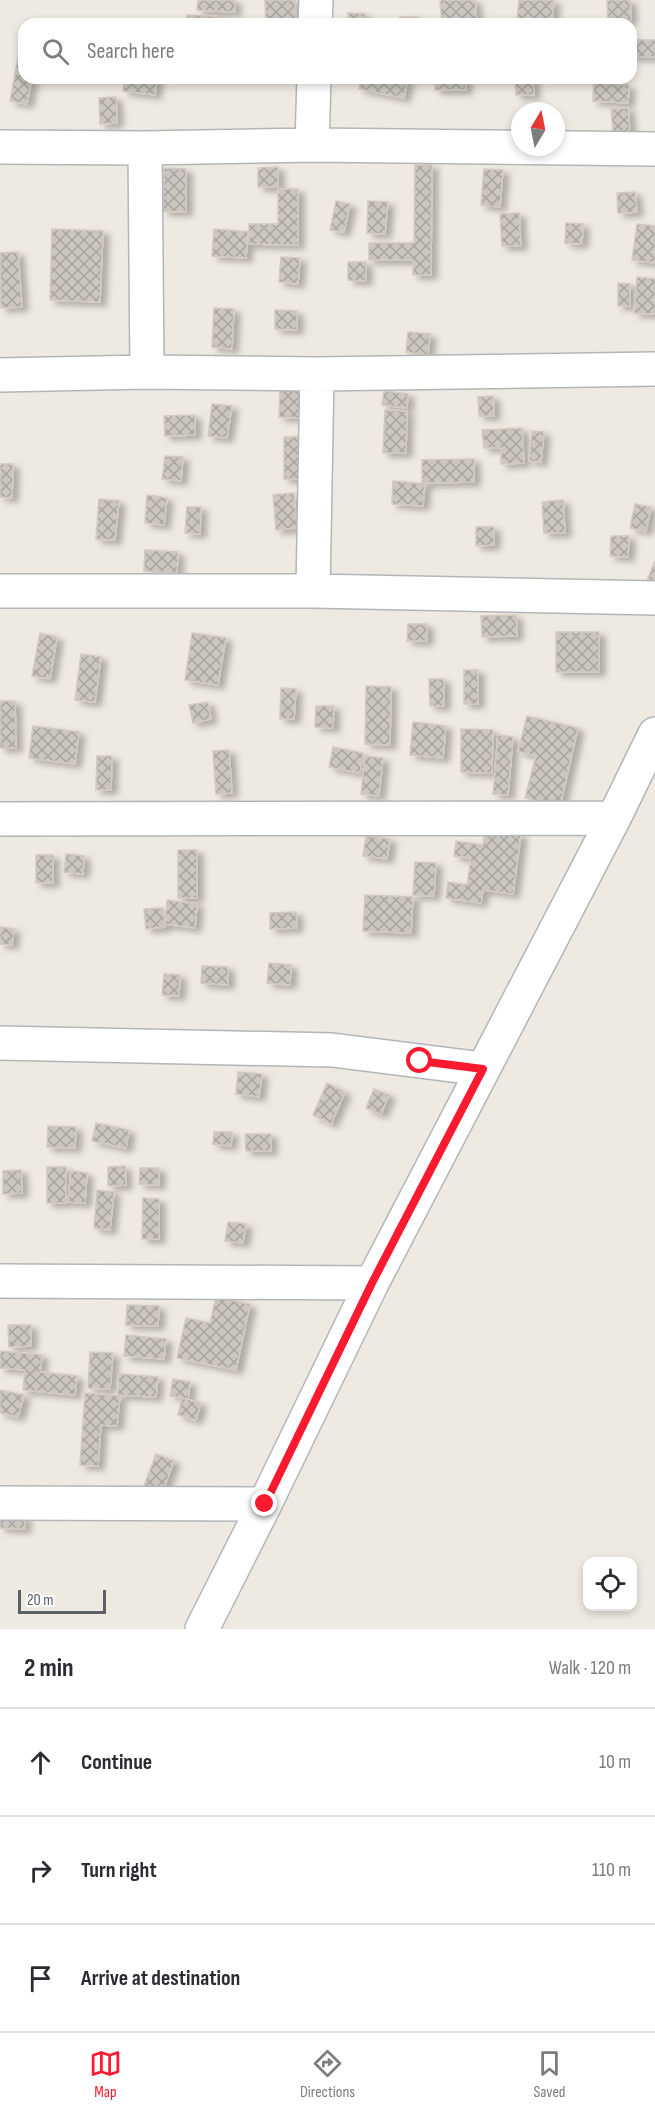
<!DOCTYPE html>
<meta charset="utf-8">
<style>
:root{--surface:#fff;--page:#f2f2f3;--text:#2b2b33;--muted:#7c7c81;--line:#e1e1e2;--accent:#fc1a31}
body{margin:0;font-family:"Sofia Sans Condensed",sans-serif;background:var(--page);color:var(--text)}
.controls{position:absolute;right:18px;bottom:18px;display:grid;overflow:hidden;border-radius:12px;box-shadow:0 3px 9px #0003}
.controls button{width:54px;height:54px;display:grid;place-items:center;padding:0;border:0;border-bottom:2px solid var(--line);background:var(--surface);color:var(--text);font:30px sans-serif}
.compass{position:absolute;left:511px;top:102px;width:54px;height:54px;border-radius:50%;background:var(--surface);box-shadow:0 3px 9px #0003;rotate:10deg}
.scale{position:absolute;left:18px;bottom:15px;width:88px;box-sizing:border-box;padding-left:6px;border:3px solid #5a6064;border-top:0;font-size:16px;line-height:21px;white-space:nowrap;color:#5a6064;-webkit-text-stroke:4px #fff;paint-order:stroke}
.stop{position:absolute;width:18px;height:18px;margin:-14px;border:4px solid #fc1a31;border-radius:50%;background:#fff}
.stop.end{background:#fc1a31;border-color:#fff;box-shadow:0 2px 6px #0008}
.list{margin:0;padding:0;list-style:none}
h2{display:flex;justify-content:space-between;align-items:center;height:78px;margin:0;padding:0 24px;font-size:26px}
h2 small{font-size:20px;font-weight:400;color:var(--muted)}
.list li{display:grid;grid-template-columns:39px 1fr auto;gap:18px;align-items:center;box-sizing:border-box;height:108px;padding:0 24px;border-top:2px solid var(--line)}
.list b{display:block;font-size:22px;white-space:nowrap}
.list em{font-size:20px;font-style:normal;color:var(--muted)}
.icon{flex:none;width:33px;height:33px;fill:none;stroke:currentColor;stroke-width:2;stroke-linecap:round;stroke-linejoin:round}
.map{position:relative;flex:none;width:655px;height:1629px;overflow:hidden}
.search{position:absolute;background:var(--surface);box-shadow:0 3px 9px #0003;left:18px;right:18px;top:18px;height:66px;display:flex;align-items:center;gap:15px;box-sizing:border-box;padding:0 21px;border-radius:18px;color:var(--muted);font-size:22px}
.sheet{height:402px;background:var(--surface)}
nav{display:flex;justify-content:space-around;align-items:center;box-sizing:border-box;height:84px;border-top:2px solid var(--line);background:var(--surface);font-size:16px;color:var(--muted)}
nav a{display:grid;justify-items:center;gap:3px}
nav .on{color:var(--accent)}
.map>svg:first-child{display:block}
</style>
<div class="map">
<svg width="655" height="1629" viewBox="0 0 655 1629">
<defs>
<pattern id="building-cross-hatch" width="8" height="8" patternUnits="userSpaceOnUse" patternTransform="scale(1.5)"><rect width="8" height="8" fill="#cbc6c0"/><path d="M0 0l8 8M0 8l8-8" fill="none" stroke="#a8a4a0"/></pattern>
<filter id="shadow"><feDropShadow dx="6" dy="4" stdDeviation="3" flood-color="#0004"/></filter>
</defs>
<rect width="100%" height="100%" fill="#eee9e1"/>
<!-- building -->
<path fill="url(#building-cross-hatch)" stroke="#d4c9bf" stroke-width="1.5" filter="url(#shadow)" d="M 198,0 L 235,0 L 235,12 L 197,10 Z
M 265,0 L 295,0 L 296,24 L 266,24 Z
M 440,0 L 475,0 L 477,24 L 442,24 Z
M 519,0 L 554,0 L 552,24 L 517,20 Z
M 607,0 L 630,0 L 631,20 L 608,22 Z
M 348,13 L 365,14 L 365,24 L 348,24 Z
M 187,15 L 221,17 L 220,24 L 187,24 Z
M 400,17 L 418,17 L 418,24 L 400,24 Z
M 631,40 L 655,40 L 655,57 L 631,57 Z
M 19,52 L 24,53 L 24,78 L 32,78 L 27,104 L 10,101 Z
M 125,78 L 157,78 L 155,95 L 123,91 Z
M 361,78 L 408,78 L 404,98 L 359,89 Z
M 435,78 L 466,78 L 466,90 L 435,90 Z
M 515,78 L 533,78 L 534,95 L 516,95 Z
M 594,78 L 612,78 L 612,84 L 629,85 L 628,103 L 593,101 Z
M 116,97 L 117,123 L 100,124 L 99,98 Z
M 628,108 L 630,132 L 613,133 L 611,109 Z
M 415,165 L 432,165 L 431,275 L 413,275 L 413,260 L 369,260 L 369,243 L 414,243 Z
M 278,167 L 278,187 L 258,187 L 258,168 Z
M 164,168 L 186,169 L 186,212 L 163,211 Z
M 484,169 L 503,170 L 500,207 L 481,205 Z
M 278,189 L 298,189 L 298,245 L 249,244 L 249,224 L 278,224 Z
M 635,192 L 637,212 L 618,213 L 617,193 Z
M 336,201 L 350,204 L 344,232 L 330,230 Z
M 368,201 L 388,202 L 385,234 L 367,233 Z
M 519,213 L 521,246 L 502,246 L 500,214 Z
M 566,223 L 583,224 L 582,244 L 565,243 Z
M 637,224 L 655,226 L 655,263 L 632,260 Z
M 52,229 L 103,231 L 100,302 L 50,300 Z
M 214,229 L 248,232 L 246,258 L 212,256 Z
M 18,252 L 22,307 L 1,308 L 0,253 Z
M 281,257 L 300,258 L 298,284 L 279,282 Z
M 348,262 L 366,262 L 366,281 L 348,280 Z
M 637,277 L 655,279 L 655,314 L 634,313 Z
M 618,283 L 630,284 L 630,306 L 618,306 Z
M 214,308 L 234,309 L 232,349 L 212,347 Z
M 275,310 L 297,311 L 297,330 L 275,329 Z
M 408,332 L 430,334 L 428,355 L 406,352 Z
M 280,388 L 302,389 L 301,418 L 279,417 Z
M 384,391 L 408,394 L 407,408 L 382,405 Z
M 493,396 L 494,416 L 479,416 L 478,397 Z
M 212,404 L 232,406 L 227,438 L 208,436 Z
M 385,410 L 407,411 L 406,453 L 383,453 Z
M 195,415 L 195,435 L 165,436 L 164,416 Z
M 522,428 L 524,463 L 501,464 L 501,448 L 484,448 L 482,430 Z
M 532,431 L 544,432 L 541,462 L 529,461 Z
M 284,437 L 305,437 L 306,479 L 284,479 Z
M 165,456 L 183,457 L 181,481 L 162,479 Z
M 474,459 L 474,482 L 422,483 L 422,460 Z
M 0,464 L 13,464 L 12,498 L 0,497 Z
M 393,481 L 425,484 L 423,506 L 392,504 Z
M 294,493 L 297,528 L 276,530 L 273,495 Z
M 147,495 L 167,498 L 164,525 L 145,523 Z
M 99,499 L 119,501 L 115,540 L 96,539 Z
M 563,500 L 565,533 L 544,533 L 542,502 Z
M 635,504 L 651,507 L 646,531 L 630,528 Z
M 187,507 L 201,507 L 200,534 L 185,533 Z
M 476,527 L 494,527 L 494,545 L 476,546 Z
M 611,536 L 629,536 L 628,557 L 610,556 Z
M 145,550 L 178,552 L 177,573 L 144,571 Z
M 655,561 L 655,586 L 646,583 Z
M 516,615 L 517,636 L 482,637 L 481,616 Z
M 408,624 L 427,624 L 427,641 L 407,641 Z
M 556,632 L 599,632 L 599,672 L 556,672 Z
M 40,633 L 57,637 L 50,679 L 32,676 Z
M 192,633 L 226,638 L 218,685 L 185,680 Z
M 81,654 L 101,657 L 95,702 L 75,700 Z
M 464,670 L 478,670 L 478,704 L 464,704 Z
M 429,679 L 444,679 L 444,706 L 430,706 Z
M 366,686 L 391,687 L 390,745 L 365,744 Z
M 281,688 L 296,689 L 294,719 L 280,719 Z
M 0,701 L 15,701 L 16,748 L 0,748 Z
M 208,702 L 211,719 L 193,723 L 189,705 Z
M 316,706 L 334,706 L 333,728 L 315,727 Z
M 527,716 L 578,728 L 560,806 L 525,798 L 536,756 L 518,751 Z
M 413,722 L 446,726 L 443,758 L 410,755 Z
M 33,726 L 79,732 L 75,764 L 29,758 Z
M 461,729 L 493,730 L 492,773 L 461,772 Z
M 498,735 L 513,737 L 508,795 L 493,794 Z
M 333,747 L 363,753 L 360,773 L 329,767 Z
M 229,750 L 232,793 L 216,794 L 213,751 Z
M 97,756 L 112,756 L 111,790 L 96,790 Z
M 365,756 L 383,758 L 379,796 L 361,794 Z
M 485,829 L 521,834 L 513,894 L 483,890 L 481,903 L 446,898 L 448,882 L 467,885 L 471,858 L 454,856 L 456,841 L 483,845 Z
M 366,836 L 390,839 L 387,859 L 363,856 Z
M 178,850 L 197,850 L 197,898 L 178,898 Z
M 66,854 L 84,856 L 83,874 L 64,872 Z
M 36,855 L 53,855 L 53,883 L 36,883 Z
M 415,862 L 436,863 L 434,896 L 413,895 Z
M 365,895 L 413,897 L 411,933 L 363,931 Z
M 167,900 L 197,904 L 195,928 L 165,924 Z
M 163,908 L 165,927 L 146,929 L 144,909 Z
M 296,912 L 297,928 L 270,929 L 270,913 Z
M 0,927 L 14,929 L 12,945 L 0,944 Z
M 269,963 L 291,965 L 290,985 L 267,983 Z
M 202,966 L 228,967 L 228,985 L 201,983 Z
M 164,974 L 180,975 L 179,996 L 162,995 Z
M 238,1072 L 262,1074 L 259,1097 L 236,1094 Z
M 327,1083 L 345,1092 L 331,1124 L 313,1115 Z
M 374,1089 L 389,1095 L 381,1114 L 366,1108 Z
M 96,1123 L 129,1130 L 126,1148 L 92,1141 Z
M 48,1126 L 76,1127 L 75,1148 L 47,1147 Z
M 214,1132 L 232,1132 L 231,1146 L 213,1144 Z
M 245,1134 L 271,1134 L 271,1151 L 246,1151 Z
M 125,1166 L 126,1185 L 108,1186 L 108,1167 Z
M 47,1167 L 66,1167 L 66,1203 L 47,1203 Z
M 140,1168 L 159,1168 L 159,1185 L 139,1184 Z
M 21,1170 L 22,1193 L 3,1194 L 3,1171 Z
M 71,1171 L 87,1173 L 85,1203 L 68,1202 Z
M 97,1190 L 114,1192 L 110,1230 L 94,1228 Z
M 143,1198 L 159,1199 L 159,1239 L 142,1239 Z
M 228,1222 L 246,1224 L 243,1243 L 225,1241 Z
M 216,1297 L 250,1304 L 236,1370 L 177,1358 L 186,1318 L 210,1323 Z
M 127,1305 L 159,1306 L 158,1326 L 126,1325 Z
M 8,1325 L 31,1325 L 31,1346 L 9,1347 Z
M 126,1335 L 166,1339 L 164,1359 L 124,1356 Z
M 0,1351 L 42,1355 L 40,1372 L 77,1376 L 75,1395 L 23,1390 L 25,1370 L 0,1368 Z
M 90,1352 L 113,1353 L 110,1389 L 88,1388 Z
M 119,1374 L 158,1377 L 156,1397 L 118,1395 Z
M 173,1379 L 190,1382 L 188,1399 L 170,1396 Z
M 0,1390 L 24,1395 L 18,1417 L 0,1413 Z
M 85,1393 L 120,1396 L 117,1426 L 101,1425 L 98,1466 L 80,1465 Z
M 182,1398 L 201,1403 L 196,1420 L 178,1415 Z
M 156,1454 L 174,1461 L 160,1498 L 142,1491 Z
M 0,1515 L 25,1516 L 25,1529 L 0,1528 Z"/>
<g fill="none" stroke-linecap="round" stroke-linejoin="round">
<!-- minor casing -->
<g stroke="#b2b6ba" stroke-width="36">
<path id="minor" d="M 315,24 L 316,0
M 312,145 L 314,78
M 0,147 L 145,148 L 312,145 L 655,149
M 145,148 L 147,372
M 0,375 L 147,372 L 317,374 L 655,369
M 0,591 L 313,591 L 655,598
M 313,591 L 317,374
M 0,819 L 614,818
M 0,1043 L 332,1050 L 483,1069
M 0,1281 L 372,1283
M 0,1503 L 265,1504
M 202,1629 L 265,1504 L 372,1283 L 614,818 L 655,734"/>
</g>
<!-- minor -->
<use href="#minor" stroke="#fff" stroke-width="33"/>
</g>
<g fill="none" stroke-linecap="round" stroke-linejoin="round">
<!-- route -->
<path stroke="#fc1a31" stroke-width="8" d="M 265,1504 L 372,1283 L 483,1069 L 420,1061"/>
</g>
</svg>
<div class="controls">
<button><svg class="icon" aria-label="locate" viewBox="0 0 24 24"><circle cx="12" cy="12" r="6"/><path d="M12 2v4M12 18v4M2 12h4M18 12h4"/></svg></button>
</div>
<svg class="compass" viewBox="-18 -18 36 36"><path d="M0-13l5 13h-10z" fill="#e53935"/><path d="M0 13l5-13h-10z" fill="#7c7c81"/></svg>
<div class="scale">20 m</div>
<div class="stop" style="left:420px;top:1061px"></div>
<div class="stop end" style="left:265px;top:1504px"></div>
<div class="search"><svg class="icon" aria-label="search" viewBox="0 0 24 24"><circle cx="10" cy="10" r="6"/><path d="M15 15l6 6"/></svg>Search here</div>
</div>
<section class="sheet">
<h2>2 min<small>Walk · 120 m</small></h2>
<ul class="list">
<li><svg class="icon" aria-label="ahead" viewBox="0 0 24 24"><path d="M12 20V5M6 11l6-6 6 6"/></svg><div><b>Continue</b></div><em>10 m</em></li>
<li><svg class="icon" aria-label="right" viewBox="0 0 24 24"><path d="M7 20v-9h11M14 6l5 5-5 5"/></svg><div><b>Turn right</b></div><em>110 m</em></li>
<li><svg class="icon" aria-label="arrive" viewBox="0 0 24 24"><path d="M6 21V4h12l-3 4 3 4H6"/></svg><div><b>Arrive at destination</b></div></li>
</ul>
</section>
<nav>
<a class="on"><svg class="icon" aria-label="map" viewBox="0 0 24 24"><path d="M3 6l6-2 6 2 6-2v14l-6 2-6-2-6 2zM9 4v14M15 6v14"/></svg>Map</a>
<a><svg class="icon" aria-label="directions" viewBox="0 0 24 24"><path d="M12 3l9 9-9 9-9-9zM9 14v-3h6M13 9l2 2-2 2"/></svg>Directions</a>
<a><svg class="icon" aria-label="saved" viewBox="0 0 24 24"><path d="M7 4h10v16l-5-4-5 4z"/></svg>Saved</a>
</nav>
